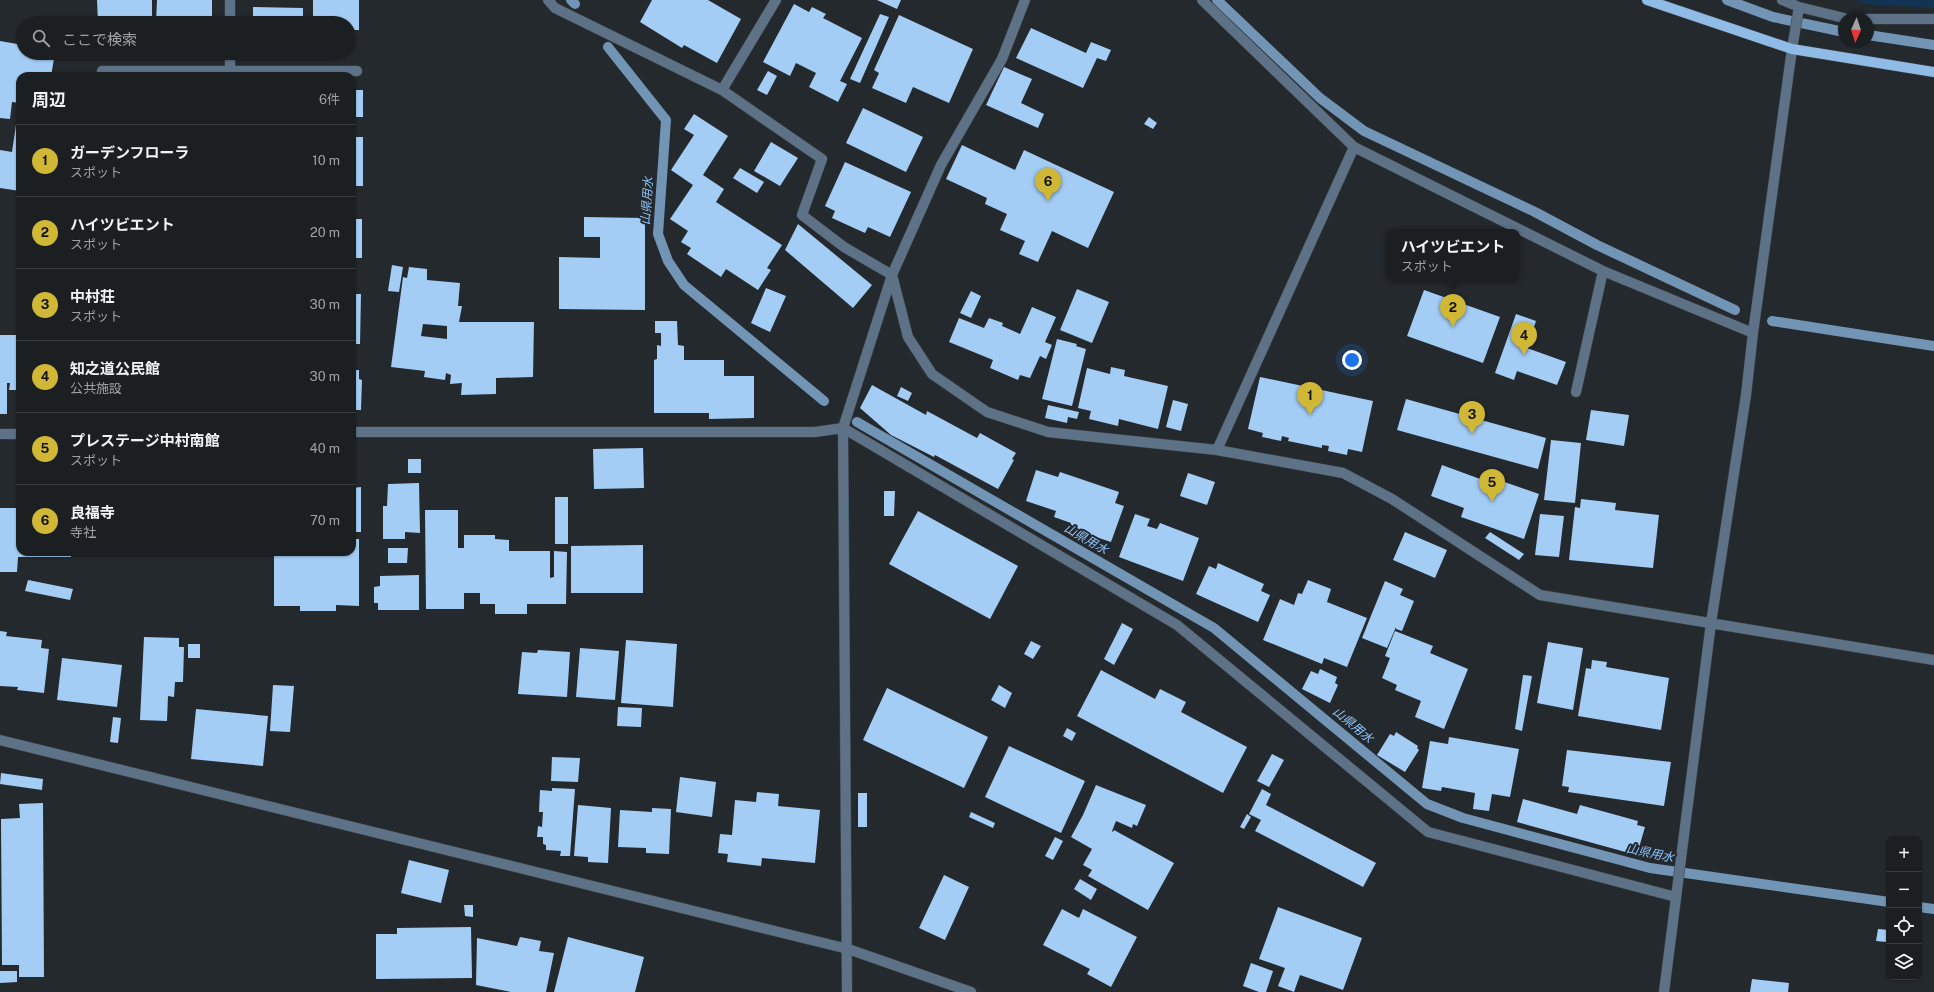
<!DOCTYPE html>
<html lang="ja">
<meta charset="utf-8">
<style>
:root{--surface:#1b1f22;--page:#24272a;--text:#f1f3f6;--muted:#a0a2a5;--line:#393d40;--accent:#d0b836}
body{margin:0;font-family:"Public Sans","Noto Sans JP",sans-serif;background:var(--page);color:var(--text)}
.controls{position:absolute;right:12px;bottom:12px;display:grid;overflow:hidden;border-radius:8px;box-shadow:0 1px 3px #0004}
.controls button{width:36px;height:36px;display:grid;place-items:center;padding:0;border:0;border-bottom:1px solid var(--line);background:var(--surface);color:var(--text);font:20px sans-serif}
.compass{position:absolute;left:1838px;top:12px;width:36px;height:36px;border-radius:50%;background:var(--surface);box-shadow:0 1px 3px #0004;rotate:183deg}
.you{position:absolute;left:1352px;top:360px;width:14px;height:14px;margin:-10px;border:3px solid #fff;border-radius:50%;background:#1a73e8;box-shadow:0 0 0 6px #1a73e833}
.badge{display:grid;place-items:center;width:26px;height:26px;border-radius:50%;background:var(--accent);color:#111;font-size:13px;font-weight:700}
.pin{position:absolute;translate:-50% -33px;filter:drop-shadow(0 1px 2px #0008)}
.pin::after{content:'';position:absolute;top:21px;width:14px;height:12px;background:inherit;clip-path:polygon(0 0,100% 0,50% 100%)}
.popup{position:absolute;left:1386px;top:229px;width:134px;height:52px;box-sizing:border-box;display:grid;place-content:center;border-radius:8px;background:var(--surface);filter:drop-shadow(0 1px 3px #0005);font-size:13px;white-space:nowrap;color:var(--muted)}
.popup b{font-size:15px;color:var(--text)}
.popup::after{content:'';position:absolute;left:50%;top:100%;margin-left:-8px;border:8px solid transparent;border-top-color:var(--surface)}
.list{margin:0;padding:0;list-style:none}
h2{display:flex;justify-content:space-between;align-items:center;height:52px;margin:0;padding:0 16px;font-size:17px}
h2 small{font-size:13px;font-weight:400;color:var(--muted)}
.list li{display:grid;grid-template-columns:26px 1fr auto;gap:12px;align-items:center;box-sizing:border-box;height:72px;padding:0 16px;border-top:1px solid var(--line)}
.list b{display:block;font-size:15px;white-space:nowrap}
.list p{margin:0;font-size:13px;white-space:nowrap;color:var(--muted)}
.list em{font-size:13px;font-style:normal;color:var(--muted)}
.icon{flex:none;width:22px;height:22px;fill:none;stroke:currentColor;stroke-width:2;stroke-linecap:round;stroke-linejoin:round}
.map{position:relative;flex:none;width:1934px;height:992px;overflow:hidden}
.search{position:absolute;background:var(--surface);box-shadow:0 1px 3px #0004;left:16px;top:16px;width:340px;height:44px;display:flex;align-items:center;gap:10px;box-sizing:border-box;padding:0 14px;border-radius:22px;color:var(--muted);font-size:15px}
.panel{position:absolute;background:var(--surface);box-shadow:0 1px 3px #0004;left:16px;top:72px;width:340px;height:484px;border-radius:12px}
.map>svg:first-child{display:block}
</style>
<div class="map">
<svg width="1934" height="992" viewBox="0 0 1934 992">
<rect width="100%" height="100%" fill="#24292e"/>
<!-- green -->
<path fill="#123452" d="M 1857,0 L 1934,0 L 1934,8 L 1864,4 Z"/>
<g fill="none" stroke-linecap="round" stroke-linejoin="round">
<!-- stream -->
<path stroke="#7295b6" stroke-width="10" d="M 571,0 L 575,4
M 1217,0 L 1320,98 L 1364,131 L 1535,212 L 1597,245 L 1735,310
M 1727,0 L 1773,17 L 1844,32
M 1868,35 L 1934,45
M 608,47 L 666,120 L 658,234 L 668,261 L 684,285 L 824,401
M 1772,321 L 1934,346
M 857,422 L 1214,628 L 1427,804 L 1463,818 L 1650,868 L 1889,902
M 1919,907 L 1934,909"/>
</g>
<!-- building -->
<path fill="#a4cdf6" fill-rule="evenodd" d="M 97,0 L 152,0 L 152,23 L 98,23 Z
M 157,0 L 212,0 L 212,23 L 156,23 Z
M 313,0 L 359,0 L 359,30 L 349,30 L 349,23 L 313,23 Z
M 652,0 L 708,0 L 741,19 L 717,63 L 684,45 L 682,48 L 640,22 Z
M 877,0 L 901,0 L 897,9 Z
M 794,4 L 809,12 L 812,7 L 826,14 L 823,18 L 862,38 L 840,81 L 847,84 L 838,102 L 809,87 L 816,73 L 796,63 L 790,76 L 763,62 Z
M 253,7 L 303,8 L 303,23 L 253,23 Z
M 880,14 L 889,17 L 860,83 L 850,79 Z
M 899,15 L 973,49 L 949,103 L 913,87 L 906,103 L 872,88 L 879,73 L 874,70 Z
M 1031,28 L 1086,53 L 1091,42 L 1111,50 L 1106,61 L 1097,58 L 1083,88 L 1016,58 Z
M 0,41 L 23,45 L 23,53 L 55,53 L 51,76 L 20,76 L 20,103 L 12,102 L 10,119 L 0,118 Z
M 1004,67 L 1032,79 L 1021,103 L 1044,114 L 1038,128 L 986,105 Z
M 768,71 L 777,76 L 767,95 L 757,90 Z
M 352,90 L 363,90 L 363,117 L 352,117 Z
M 863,108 L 923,137 L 906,172 L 846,143 Z
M 694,114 L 728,136 L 703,175 L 724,189 L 716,202 L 782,245 L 767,268 L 771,270 L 758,290 L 726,269 L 721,277 L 687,254 L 691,248 L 681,242 L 688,231 L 670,219 L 693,185 L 671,170 L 694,135 L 684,129 Z
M 1149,117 L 1157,123 L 1153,129 L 1144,124 Z
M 17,118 L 20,118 L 20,191 L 0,188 L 0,150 L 12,152 Z
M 352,137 L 363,137 L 363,186 L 352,186 Z
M 771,142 L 798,158 L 780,186 L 754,171 Z
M 962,145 L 1015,170 L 1024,150 L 1114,192 L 1088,248 L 1052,231 L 1038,262 L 1019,254 L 1025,241 L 1000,230 L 1007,214 L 985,204 L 987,198 L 946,179 Z
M 845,162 L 911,192 L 890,237 L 868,227 L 865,233 L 832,218 L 835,211 L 825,206 Z
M 740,168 L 764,182 L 757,193 L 733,178 Z
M 584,217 L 645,218 L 645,310 L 559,309 L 559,257 L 600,258 L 600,237 L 584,237 Z
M 352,219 L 362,219 L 362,258 L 352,258 Z
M 798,224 L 872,285 L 853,308 L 785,250 Z
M 392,265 L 403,267 L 399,292 L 388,291 Z
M 409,267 L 427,269 L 427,280 L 460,283 L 458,306 L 462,306 L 459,322 L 534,322 L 533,377 L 496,378 L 496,394 L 461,395 L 462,383 L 450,384 L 451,375 L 446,373 L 445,380 L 424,377 L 425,371 L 391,367 L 403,277 L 407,278 ZM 423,324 L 447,326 L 447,339 L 421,336 Z
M 766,288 L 786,296 L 770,332 L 751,323 Z
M 1077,289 L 1109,302 L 1092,343 L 1060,330 Z
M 1424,290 L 1500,317 L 1483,363 L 1407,336 Z
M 971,291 L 981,296 L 971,318 L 960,313 Z
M 352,294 L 361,294 L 360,344 L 352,344 Z
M 1032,307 L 1056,317 L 1045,342 L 1052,345 L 1046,359 L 1040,356 L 1030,378 L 1020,375 L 1018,380 L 990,368 L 993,360 L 949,342 L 959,318 L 984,328 L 989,318 L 1003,323 L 1002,326 L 1020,334 Z
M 1516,314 L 1536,321 L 1527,348 L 1566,362 L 1557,385 L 1517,371 L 1514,380 L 1495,373 Z
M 655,321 L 677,321 L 678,345 L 684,346 L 684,360 L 724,360 L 724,376 L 754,376 L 754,418 L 709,419 L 709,413 L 654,413 L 654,360 L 657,359 L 657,345 L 661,346 L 661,333 L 655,333 Z
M 0,335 L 20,335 L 20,390 L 9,390 L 10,383 L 7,383 L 7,414 L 0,414 Z
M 1057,339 L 1077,344 L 1076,346 L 1086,349 L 1072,406 L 1042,399 Z
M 1111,367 L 1125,370 L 1124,376 L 1168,386 L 1158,429 L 1119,419 L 1118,426 L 1089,419 L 1091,411 L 1078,408 L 1087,368 L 1110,374 Z
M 352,370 L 359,370 L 359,379 L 362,380 L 361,410 L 352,410 Z
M 1260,377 L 1373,401 L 1362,452 L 1348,449 L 1347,455 L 1328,451 L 1329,446 L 1322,445 L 1322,448 L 1288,441 L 1289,438 L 1282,436 L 1281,441 L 1262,437 L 1263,433 L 1248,429 Z
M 872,385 L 926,415 L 927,411 L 977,438 L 980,433 L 1016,453 L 1012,459 L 1014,460 L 998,489 L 935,455 L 934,457 L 891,435 L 860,408 Z
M 901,387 L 912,393 L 908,401 L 897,396 Z
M 1406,399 L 1546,438 L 1538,469 L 1397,430 Z
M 1173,400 L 1188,404 L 1181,431 L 1166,427 Z
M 1048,405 L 1079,412 L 1077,419 L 1068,417 L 1067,423 L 1045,418 Z
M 1591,410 L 1629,415 L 1624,446 L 1586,440 Z
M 1551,440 L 1581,443 L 1575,503 L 1544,500 Z
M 643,448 L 644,488 L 594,489 L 593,449 Z
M 408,459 L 421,459 L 421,473 L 408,473 Z
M 1442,465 L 1491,483 L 1493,478 L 1539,494 L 1524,539 L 1461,517 L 1464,508 L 1431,496 Z
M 1036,470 L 1058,477 L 1060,472 L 1119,492 L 1115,503 L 1124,506 L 1111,542 L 1069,528 L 1071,523 L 1054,517 L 1056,511 L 1026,501 Z
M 1188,473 L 1215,482 L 1207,505 L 1180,496 Z
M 419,483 L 420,533 L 405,532 L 405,539 L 383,539 L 383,506 L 387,506 L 388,484 Z
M 361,487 L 361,532 L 352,532 L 352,488 Z
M 884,491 L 895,491 L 894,516 L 884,516 Z
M 555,497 L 568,497 L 568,544 L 555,544 Z
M 1581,499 L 1616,503 L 1615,510 L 1659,515 L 1653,568 L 1569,560 L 1575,507 L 1580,508 Z
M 0,508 L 20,508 L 20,552 L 71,552 L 71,557 L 18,557 L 17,572 L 0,572 Z
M 425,510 L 458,510 L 458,548 L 464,548 L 464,535 L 495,535 L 495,539 L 509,540 L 509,551 L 550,551 L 550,578 L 554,577 L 554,551 L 567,552 L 566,604 L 527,604 L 527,614 L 495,614 L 495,604 L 480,604 L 480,593 L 464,593 L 464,609 L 426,609 Z
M 918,511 L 1018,566 L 990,619 L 889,564 Z
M 1135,514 L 1150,519 L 1147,526 L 1157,529 L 1160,523 L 1199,538 L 1183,581 L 1119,557 Z
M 1540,514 L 1564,516 L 1559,557 L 1535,555 Z
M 1405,532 L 1447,550 L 1435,578 L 1393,560 Z
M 1490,532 L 1524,554 L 1519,560 L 1485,538 Z
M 352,539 L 359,539 L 359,606 L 336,605 L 336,611 L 300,611 L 300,606 L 274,606 L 274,552 L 352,552 Z
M 643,545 L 643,593 L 571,593 L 571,546 Z
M 388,548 L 408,548 L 407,563 L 388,563 Z
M 1218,563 L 1264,584 L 1261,591 L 1270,595 L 1258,622 L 1196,594 L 1209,566 L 1216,569 Z
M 419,575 L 419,610 L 378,610 L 378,603 L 374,603 L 374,587 L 380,586 L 380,576 Z
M 28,580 L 73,589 L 70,600 L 25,591 Z
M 1308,580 L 1331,589 L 1327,602 L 1367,618 L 1347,667 L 1324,658 L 1322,664 L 1263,640 L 1280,599 L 1294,605 L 1298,593 L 1302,594 Z
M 1385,581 L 1403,589 L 1400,595 L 1414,601 L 1402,631 L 1396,629 L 1396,627 L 1387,648 L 1362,638 Z
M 1122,623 L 1133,629 L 1114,665 L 1104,659 Z
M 0,631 L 7,632 L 6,636 L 42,640 L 41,648 L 49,649 L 44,693 L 17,690 L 18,687 L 0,686 Z
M 1395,631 L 1433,646 L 1430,653 L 1468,669 L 1444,729 L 1415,717 L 1421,701 L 1395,690 L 1397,685 L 1382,678 L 1390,658 L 1385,656 Z
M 144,637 L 179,638 L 179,647 L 184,647 L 183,682 L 175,682 L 174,697 L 168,696 L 167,721 L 140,720 Z
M 626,640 L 677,644 L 673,707 L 621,703 Z
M 1031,641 L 1041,646 L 1033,659 L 1024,654 Z
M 1548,642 L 1583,648 L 1573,710 L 1537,703 Z
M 188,644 L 200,644 L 200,658 L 188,658 Z
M 580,648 L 619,651 L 615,700 L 576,697 Z
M 538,650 L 570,652 L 567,697 L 518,694 L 522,652 L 537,653 Z
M 62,658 L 122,665 L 117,707 L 57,700 Z
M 1592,660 L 1607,662 L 1606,667 L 1669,678 L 1661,730 L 1578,716 L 1586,668 L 1591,669 Z
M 1320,669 L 1337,677 L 1335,683 L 1338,685 L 1330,703 L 1302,689 L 1311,671 L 1318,674 Z
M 1101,670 L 1155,699 L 1160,689 L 1186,702 L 1181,712 L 1247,747 L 1223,793 L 1077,716 Z
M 1523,675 L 1532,676 L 1522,731 L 1515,729 Z
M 273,685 L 294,686 L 290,732 L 270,731 Z
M 999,685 L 1012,693 L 1005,708 L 991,700 Z
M 887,688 L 988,737 L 964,788 L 863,740 Z
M 618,707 L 642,708 L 641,727 L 617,726 Z
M 196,709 L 268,716 L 263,766 L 191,759 Z
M 113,717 L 121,718 L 118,743 L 110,742 Z
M 1067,728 L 1076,733 L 1072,741 L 1063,736 Z
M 1396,732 L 1418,746 L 1417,748 L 1419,750 L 1405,772 L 1377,755 L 1390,734 L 1394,736 Z
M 1449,737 L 1519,749 L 1510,797 L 1492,794 L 1489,811 L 1473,809 L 1475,793 L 1442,787 L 1441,791 L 1422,788 L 1430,741 L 1448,744 Z
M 1009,746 L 1085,781 L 1061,833 L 985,797 Z
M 1567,750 L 1671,762 L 1664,806 L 1568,792 L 1569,787 L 1562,786 Z
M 1272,754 L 1284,760 L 1269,787 L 1257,781 Z
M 552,757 L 580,758 L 578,782 L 551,781 Z
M 1,773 L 43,779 L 42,790 L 0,784 Z
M 680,777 L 716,782 L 712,817 L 676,812 Z
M 1096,785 L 1146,805 L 1137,826 L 1133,824 L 1132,828 L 1116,821 L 1112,831 L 1113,832 L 1114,830 L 1174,863 L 1148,910 L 1088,876 L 1092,870 L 1083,865 L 1092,849 L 1071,837 L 1083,815 Z
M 552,788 L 575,789 L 570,856 L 560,856 L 561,851 L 546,850 L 546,845 L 543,844 L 543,837 L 537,837 L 538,826 L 542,827 L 543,812 L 539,812 L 540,790 L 552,791 Z
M 1262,789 L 1271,794 L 1266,805 L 1376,863 L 1363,887 L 1255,831 L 1261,820 L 1249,814 Z
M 757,792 L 779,794 L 778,806 L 820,810 L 815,863 L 762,858 L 761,866 L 727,862 L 728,854 L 718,853 L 720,834 L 732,835 L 735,800 L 756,802 Z
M 858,793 L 867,793 L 867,827 L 858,827 Z
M 1523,799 L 1577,814 L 1580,805 L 1638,821 L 1637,825 L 1645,827 L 1638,851 L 1630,849 L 1629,853 L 1517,822 Z
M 43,803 L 44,977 L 19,977 L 19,965 L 2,965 L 1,819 L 20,818 L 19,804 Z
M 578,805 L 611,808 L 608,863 L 588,862 L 588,857 L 574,856 Z
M 652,808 L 671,809 L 669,854 L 646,853 L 646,848 L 618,847 L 620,810 L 652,812 Z
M 971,812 L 995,823 L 993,828 L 969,817 Z
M 1247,814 L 1251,817 L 1244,829 L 1240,827 Z
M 1055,837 L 1063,841 L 1053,860 L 1045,856 Z
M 409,860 L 449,870 L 441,903 L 401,893 Z
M 944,875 L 969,887 L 945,940 L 919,928 Z
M 1080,879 L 1097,889 L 1091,900 L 1074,889 Z
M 464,905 L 473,905 L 473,917 L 465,916 Z
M 1278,907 L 1362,938 L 1343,990 L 1300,975 L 1294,992 L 1278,986 L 1285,968 L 1259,959 Z
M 1062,909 L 1079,918 L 1083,909 L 1137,937 L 1111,987 L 1087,974 L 1090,969 L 1043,945 Z
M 471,927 L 472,978 L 376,979 L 376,934 L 397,934 L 397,928 Z
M 1878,929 L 1889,930 L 1887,942 L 1876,941 Z
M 520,937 L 541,941 L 539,951 L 554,953 L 546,992 L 511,992 L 476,985 L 477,938 L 517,946 Z
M 568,937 L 644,957 L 635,992 L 554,992 Z
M 1251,963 L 1273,971 L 1266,992 L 1259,992 L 1243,986 Z
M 0,971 L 17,971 L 17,982 L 0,983 Z
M 1752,979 L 1789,983 L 1788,992 L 1750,992 Z"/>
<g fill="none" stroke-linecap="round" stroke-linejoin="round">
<!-- service casing -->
<g stroke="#404549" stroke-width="11">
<path id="service" d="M 1782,0 L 1799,7 L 1844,18
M 1868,19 L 1934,19
M 1792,49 L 1799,7"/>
</g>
<!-- minor casing -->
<g stroke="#404549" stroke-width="11">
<path id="minor" d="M 230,0 L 230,23
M 548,0 L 555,8 L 722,90 L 822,159 L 802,215 L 844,247 L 892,275 L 908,337 L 932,374 L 987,412 L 1048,432 L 1217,450 L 1343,473 L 1392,499 L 1540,595 L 1934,660
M 1202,0 L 1354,147 L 1603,271 L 1753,333
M 230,53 L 230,71
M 102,71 L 357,71
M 722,90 L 776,0
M 1576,392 L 1603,271
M 352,432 L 815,432 L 843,428 L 1177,625 L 1428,832 L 1676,897
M 0,434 L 20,434
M 1217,450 L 1354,147
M 0,740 L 848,949 L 971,992
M 847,992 L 843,428 L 892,275 L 941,165 L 1002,59 L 1025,0
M 1664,992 L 1711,623 L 1746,395 L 1753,333 L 1792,49"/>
</g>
<!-- primary casing -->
<g stroke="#404549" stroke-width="11">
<path id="primary" d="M 1647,0 L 1792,49 L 1934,72"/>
</g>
<!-- service -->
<use href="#service" stroke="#5d7286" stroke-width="10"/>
<!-- minor -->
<use href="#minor" stroke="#5d7286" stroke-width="10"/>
<!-- primary -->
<use href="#primary" stroke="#90bbe6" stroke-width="10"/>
</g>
<g text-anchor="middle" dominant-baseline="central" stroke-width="4" stroke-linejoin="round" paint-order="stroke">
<!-- water labels -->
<g font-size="12" font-style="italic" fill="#8ec6fc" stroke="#24292e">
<text transform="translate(647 201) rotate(-86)">山県用水</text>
<text transform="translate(1086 539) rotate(30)">山県用水</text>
<text transform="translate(1353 725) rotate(40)">山県用水</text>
<text transform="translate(1650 853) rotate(12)">山県用水</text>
</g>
</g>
</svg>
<div class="controls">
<button>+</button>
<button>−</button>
<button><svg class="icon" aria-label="locate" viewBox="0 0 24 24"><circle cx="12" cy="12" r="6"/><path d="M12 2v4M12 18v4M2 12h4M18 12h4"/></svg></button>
<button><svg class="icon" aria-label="layers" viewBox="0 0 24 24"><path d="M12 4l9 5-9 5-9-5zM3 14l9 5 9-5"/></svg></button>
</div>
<svg class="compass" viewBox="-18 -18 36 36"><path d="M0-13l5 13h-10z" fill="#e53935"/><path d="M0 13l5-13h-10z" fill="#a0a2a5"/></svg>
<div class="you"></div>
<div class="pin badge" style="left:1310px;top:415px">1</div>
<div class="pin badge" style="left:1453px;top:327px">2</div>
<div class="popup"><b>ハイツビエント</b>スポット</div>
<div class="pin badge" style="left:1472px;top:434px">3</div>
<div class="pin badge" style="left:1524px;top:355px">4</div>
<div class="pin badge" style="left:1492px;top:502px">5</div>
<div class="pin badge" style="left:1048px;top:201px">6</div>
<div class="search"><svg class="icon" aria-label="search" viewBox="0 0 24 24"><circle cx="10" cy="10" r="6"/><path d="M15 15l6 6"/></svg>ここで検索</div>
<section class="panel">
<h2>周辺<small>6件</small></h2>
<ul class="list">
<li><span class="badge">1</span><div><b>ガーデンフローラ</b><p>スポット</p></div><em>10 m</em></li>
<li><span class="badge">2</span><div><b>ハイツビエント</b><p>スポット</p></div><em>20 m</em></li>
<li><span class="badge">3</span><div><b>中村荘</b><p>スポット</p></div><em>30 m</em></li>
<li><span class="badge">4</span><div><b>知之道公民館</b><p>公共施設</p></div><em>30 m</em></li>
<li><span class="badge">5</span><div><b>プレステージ中村南館</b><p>スポット</p></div><em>40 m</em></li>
<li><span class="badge">6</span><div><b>良福寺</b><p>寺社</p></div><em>70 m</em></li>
</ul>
</section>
</div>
